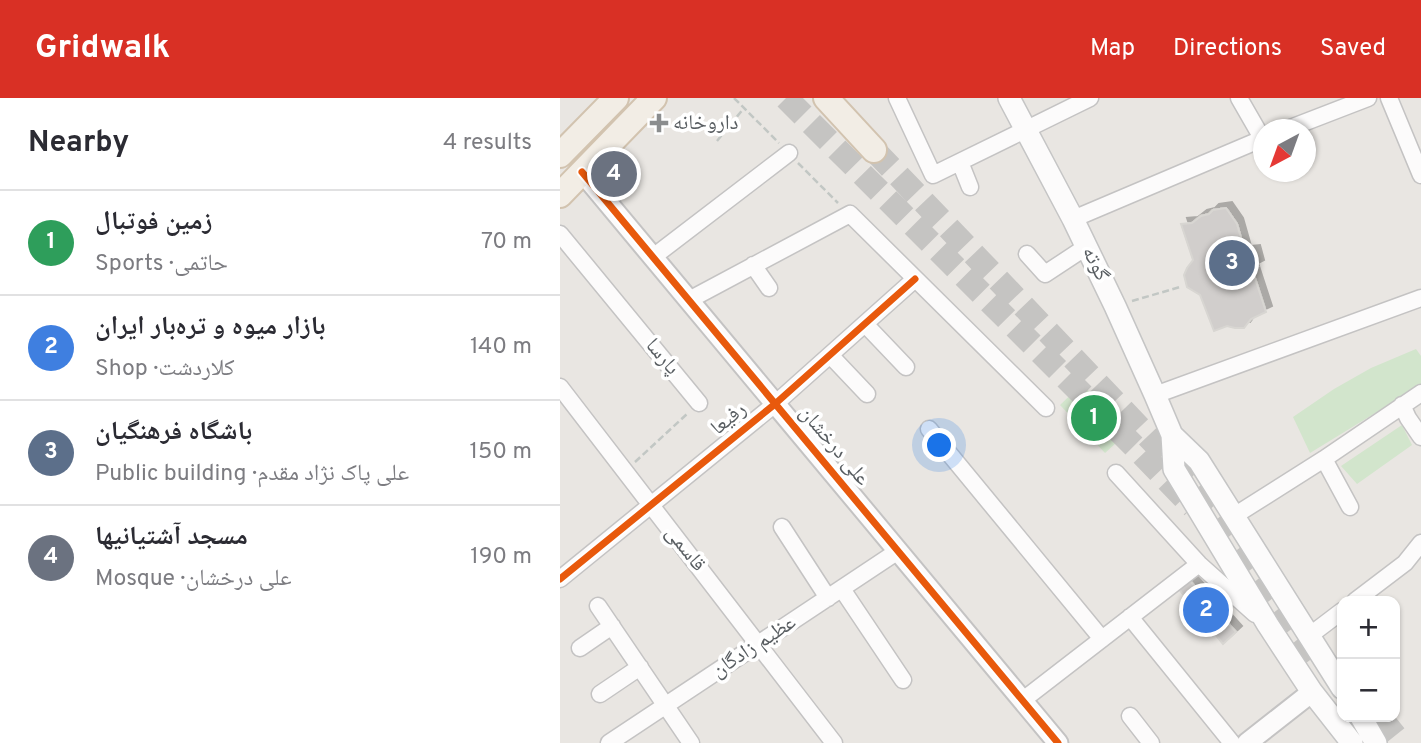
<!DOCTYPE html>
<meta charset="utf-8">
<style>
:root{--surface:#fff;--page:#f2f2f3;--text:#2b2b33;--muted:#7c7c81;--line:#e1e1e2;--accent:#d93025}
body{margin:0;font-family:Overpass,"Noto Naskh Arabic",sans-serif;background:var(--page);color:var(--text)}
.controls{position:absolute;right:21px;bottom:21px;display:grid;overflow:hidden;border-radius:14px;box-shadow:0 2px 5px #0004}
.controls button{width:63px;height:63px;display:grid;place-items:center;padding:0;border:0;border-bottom:2px solid var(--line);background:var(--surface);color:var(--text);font:35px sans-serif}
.compass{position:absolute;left:693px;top:21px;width:63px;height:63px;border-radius:50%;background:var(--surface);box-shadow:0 2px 5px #0004;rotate:221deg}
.you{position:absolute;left:380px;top:348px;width:24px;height:24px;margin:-18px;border:5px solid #fff;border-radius:50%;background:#1a73e8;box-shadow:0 0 0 10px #1a73e833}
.badge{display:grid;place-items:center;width:46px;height:46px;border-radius:50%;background:var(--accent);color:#fff;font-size:23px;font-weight:700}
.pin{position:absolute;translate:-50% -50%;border:4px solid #fff;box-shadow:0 2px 7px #0006}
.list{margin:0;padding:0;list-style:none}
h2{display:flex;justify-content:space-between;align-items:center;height:91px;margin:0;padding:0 28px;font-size:30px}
h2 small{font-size:23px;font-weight:400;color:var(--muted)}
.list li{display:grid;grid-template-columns:46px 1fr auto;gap:21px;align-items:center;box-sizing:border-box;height:105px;padding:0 28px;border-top:2px solid var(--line)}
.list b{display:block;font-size:26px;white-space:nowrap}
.list p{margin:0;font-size:23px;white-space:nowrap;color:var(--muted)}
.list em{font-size:23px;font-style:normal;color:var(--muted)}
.map{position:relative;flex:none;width:861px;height:645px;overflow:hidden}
header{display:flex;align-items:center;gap:42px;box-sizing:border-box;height:98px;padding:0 35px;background:var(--accent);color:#fff}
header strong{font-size:33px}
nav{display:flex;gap:38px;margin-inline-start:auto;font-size:24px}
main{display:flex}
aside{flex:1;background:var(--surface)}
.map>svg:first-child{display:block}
</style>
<header>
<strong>Gridwalk</strong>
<nav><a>Map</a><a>Directions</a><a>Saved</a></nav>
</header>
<main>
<aside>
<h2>Nearby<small>4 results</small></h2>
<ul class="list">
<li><span class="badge" style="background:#2e9e5b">1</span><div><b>زمین فوتبال</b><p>Sports · حاتمی</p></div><em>70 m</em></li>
<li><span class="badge" style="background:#3f7fe0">2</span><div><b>بازار میوه و تره‌بار ایران</b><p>Shop · کلاردشت</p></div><em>140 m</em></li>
<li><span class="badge" style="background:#5c6f8a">3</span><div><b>باشگاه فرهنگیان</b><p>Public building · علی پاک نژاد مقدم</p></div><em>150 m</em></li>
<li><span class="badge" style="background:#6b7280">4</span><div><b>مسجد آشتیانیها</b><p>Mosque · علی درخشان</p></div><em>190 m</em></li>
</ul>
</aside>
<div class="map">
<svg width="861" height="645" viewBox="0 0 861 645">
<defs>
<filter id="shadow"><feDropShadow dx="6" dy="-6" stdDeviation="0" flood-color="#0004"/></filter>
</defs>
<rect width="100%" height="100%" fill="#e9e6e2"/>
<!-- green -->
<path fill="#d2e5cc" d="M 856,251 L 861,258 L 861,287 L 750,355 L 733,319 L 774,291 L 811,270 Z
M 522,286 L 568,334 L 545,355 L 500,307 Z
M 842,327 L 852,347 L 797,386 L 781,368 Z"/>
<!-- building -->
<path fill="#d1cecc" stroke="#d8d6d2" stroke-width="2" filter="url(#shadow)" d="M 666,110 L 677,126 L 685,154 L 694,153 L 698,168 L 692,171 L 706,214 L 691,221 L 684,230 L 675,230 L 667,228 L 654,233 L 640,197 L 627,189 L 624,177 L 627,170 L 633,162 L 621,126 L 632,125 L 641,118 L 649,116 L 653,112 Z
M 623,483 L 631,484 L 676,534 L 663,546 L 618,490 Z"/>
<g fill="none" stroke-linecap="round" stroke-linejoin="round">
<!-- primary-tunnel -->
<path stroke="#c5c4c2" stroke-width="24" stroke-dasharray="24 12" stroke-linecap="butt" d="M 226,0 L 575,349 L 633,409
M 314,52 L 665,419 L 676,433
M 673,455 L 754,559
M 820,619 L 841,645"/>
<!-- minor casing -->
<g stroke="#c4c3c3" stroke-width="19">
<path id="minor" d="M 337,0 L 373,77 L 530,0
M 679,0 L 702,40
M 829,0 L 861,77
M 725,32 L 808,0
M 400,64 L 410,89
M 513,121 L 704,40
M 0,136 L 139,305
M 467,156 L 485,176 L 526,149
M 93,159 L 229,55
M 193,167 L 209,190
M 129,202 L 290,116 L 486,310
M 305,226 L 346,269
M 270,257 L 307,296
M 0,289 L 274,645
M 595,297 L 861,200
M 842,307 L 848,320 L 861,339
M 369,331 L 542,541
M 764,361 L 790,409
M 556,375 L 639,466 L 695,516
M 674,418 L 764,361 L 861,295
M 222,429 L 268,500
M 0,481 L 215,306 L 355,181
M 282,491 L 343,582
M 795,503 L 845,465 L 861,445
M 38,508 L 131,645
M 570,519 L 672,645
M 749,538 L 782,513
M 20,550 L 52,528
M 40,596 L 80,569
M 463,602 L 639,466
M 570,618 L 591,645
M 49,645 L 338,453"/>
</g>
<!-- tertiary casing -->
<g stroke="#c4c3c3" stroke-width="23">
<path id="tertiary" d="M 22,74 L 498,645
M 687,645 L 752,594"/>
</g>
<!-- secondary casing -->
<g stroke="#c5c5c5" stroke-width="24">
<path id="secondary" d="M 449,0 L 513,121 L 555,208 L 595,297 L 612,337 L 614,371 L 708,527 L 752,594 L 792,645
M 612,337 L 639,363 L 782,590
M 801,619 L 816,645"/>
</g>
<!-- primary casing -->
<g stroke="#d2c3af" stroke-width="28">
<path id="primary" d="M 266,0 L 314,52
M 0,57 L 56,0
M 0,97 L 94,0"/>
</g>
<!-- path -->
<path stroke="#c2c7c4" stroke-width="2.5" stroke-dasharray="7 3.5" stroke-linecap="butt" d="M 174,0 L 219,45
M 157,43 L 184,10
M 238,65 L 278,105
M 572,203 L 620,189
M 75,364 L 127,316"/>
<!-- minor -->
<use href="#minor" stroke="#fcfbfb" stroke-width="16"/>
<!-- tertiary -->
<use href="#tertiary" stroke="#fcfbfb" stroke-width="19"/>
<!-- secondary -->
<use href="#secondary" stroke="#fcfbfb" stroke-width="21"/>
<!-- primary -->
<use href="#primary" stroke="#f2ede5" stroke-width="24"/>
<!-- cycleway casing -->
<g stroke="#fff" stroke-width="11">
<path id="cycleway" d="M 22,74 L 498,645
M 0,481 L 215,306 L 355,181"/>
</g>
<!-- cycleway -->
<use href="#cycleway" stroke="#e8590c" stroke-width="7"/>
</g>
<!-- markers -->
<path fill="#8b8d8e" stroke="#fff" stroke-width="2.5" d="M95.5 14.5h7v7h7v7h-7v7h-7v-7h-7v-7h7z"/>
<g text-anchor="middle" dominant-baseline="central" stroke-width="7" stroke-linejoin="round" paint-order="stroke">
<!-- poi labels -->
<g font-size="21" fill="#585d61" stroke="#fff" text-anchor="start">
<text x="113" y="25">داروخانه</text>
</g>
<!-- street labels -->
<g font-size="21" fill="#585d61" stroke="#fff">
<text transform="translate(535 166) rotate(64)">گوته</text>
<text transform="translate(102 259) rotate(50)">پارسا</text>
<text transform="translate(169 321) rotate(-39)">رفیعا</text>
<text transform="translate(274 348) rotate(50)">علی درخشان</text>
<text transform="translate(125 451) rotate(52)">قاسمی</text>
<text transform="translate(194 549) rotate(-33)">عظیم زادگان</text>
</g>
</g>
</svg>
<div class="controls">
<button>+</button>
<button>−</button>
</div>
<svg class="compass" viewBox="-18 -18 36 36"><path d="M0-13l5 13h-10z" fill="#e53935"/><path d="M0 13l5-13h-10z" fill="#7c7c81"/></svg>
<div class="you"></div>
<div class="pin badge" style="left:534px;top:320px;background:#2e9e5b">1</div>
<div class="pin badge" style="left:646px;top:512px;background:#3f7fe0">2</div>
<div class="pin badge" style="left:672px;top:165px;background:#5c6f8a">3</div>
<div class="pin badge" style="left:54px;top:76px;background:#6b7280">4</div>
</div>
</main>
